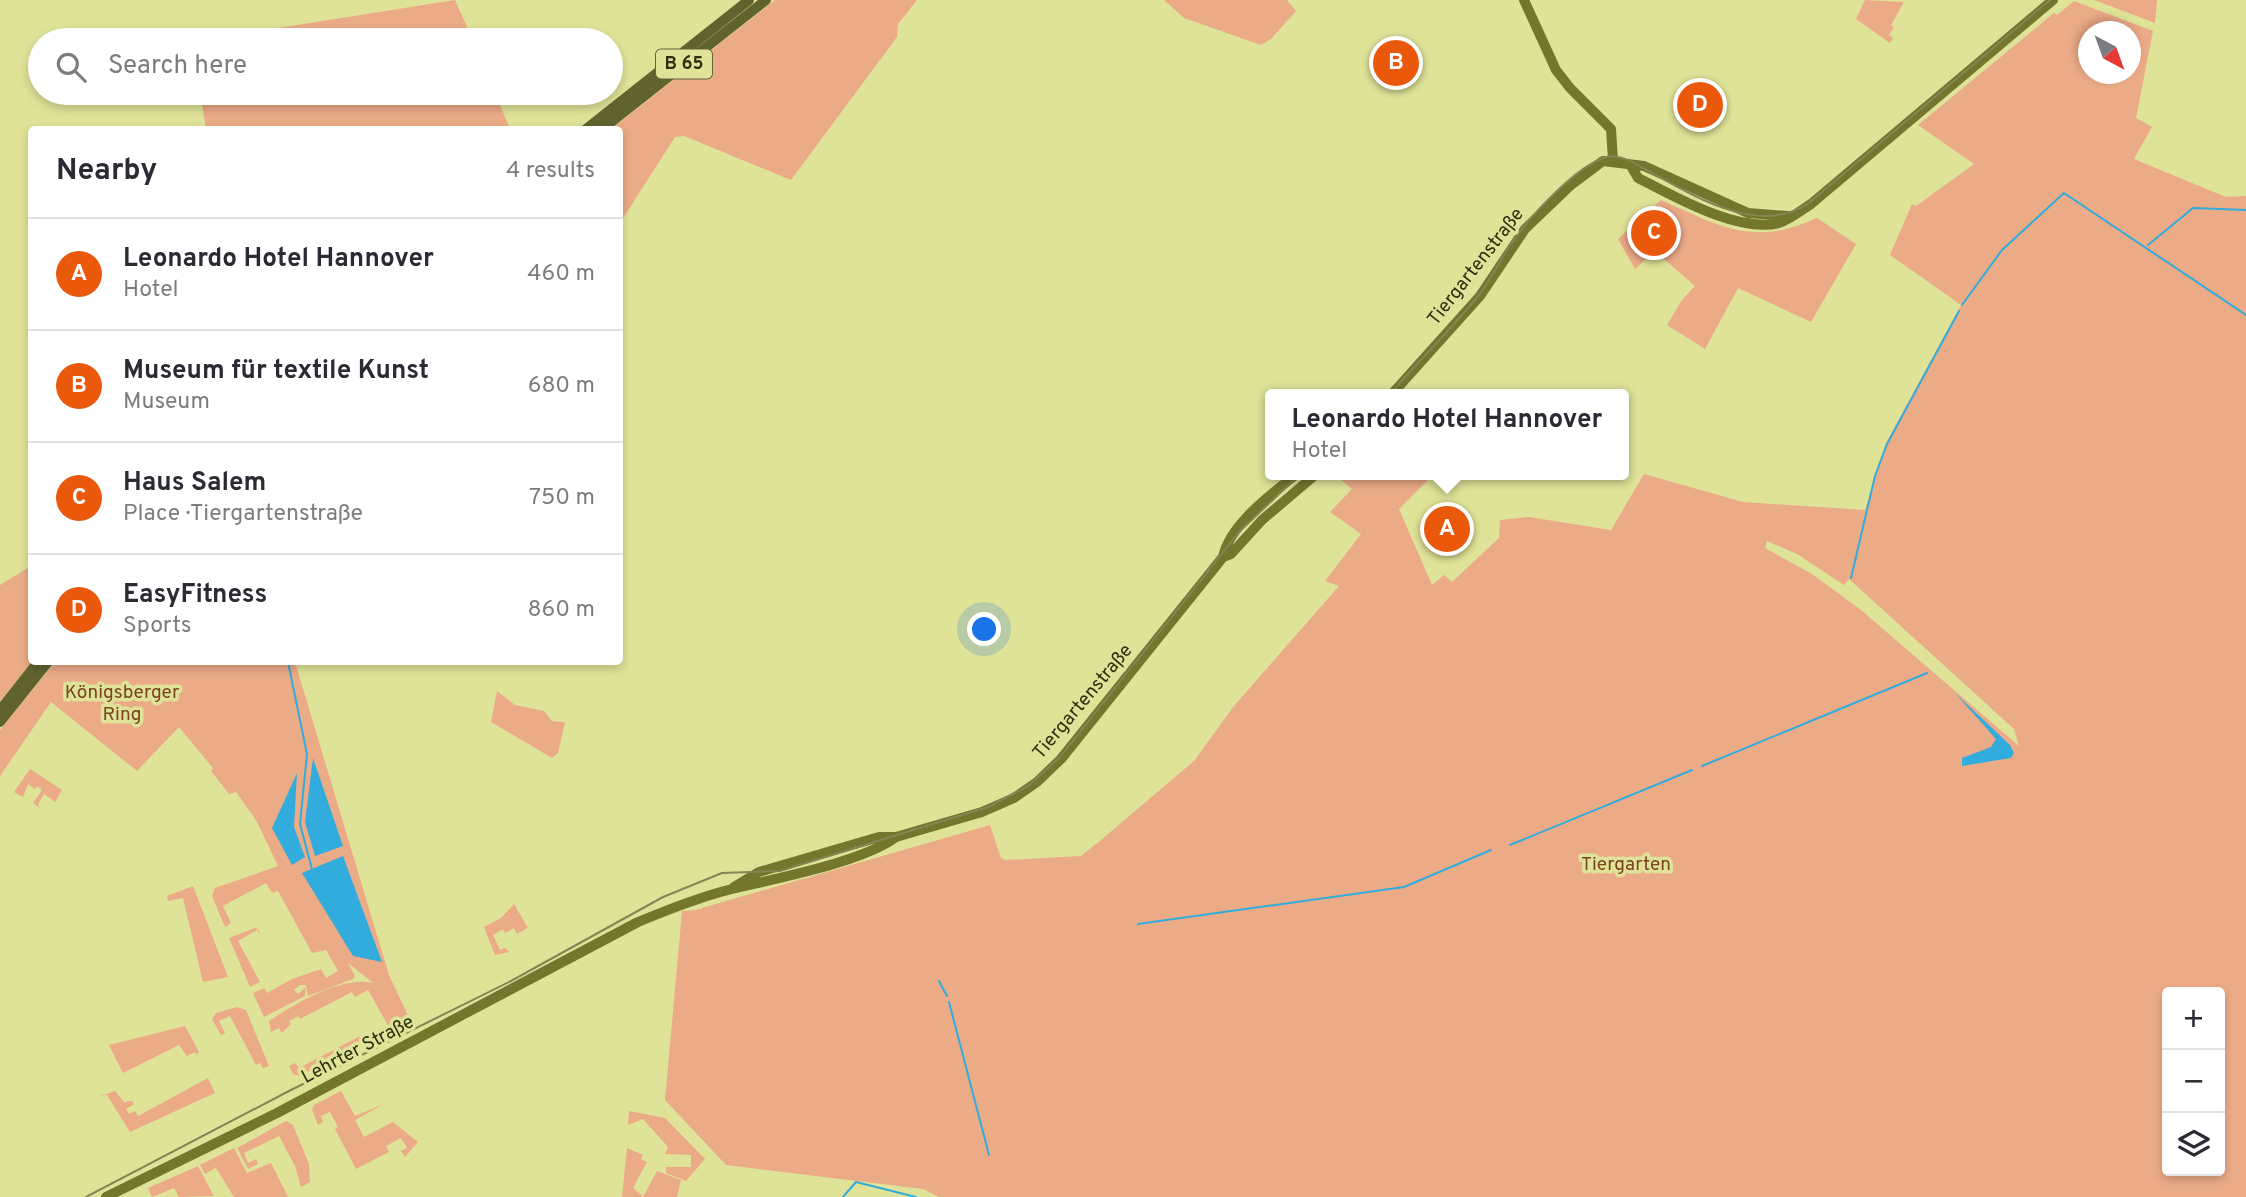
<!DOCTYPE html>
<meta charset="utf-8">
<style>
:root{--surface:#fff;--page:#f7f7f7;--text:#2b2b33;--muted:#7c7c81;--line:#e1e1e2;--accent:#ea580c}
body{margin:0;font-family:Overpass,sans-serif;background:var(--page);color:var(--text)}
.controls{position:absolute;right:21px;bottom:21px;display:grid;overflow:hidden;border-radius:7px;box-shadow:0 4px 10px #0003}
.controls button{width:63px;height:63px;display:grid;place-items:center;padding:0;border:0;border-bottom:2px solid var(--line);background:var(--surface);color:var(--text);font:35px sans-serif}
.compass{position:absolute;left:2078px;top:21px;width:63px;height:63px;border-radius:50%;background:var(--surface);box-shadow:0 4px 10px #0003;rotate:139deg}
.you{position:absolute;left:985px;top:630px;width:24px;height:24px;margin:-18px;border:5px solid #fff;border-radius:50%;background:#1a73e8;box-shadow:0 0 0 10px #1a73e833}
.badge{display:grid;place-items:center;width:46px;height:46px;border-radius:50%;background:var(--accent);color:#fff;font-size:23px;font-weight:700}
.pin{position:absolute;translate:-50% -50%;border:4px solid #fff;box-shadow:0 2px 7px #0006}
.popup{position:absolute;left:1265px;top:389px;width:364px;height:91px;box-sizing:border-box;display:grid;place-content:center;border-radius:7px;background:var(--surface);filter:drop-shadow(0 2px 5px #0005);font-size:23px;white-space:nowrap;color:var(--muted)}
.popup b{font-size:26px;color:var(--text)}
.popup::after{content:'';position:absolute;left:50%;top:100%;margin-left:-14px;border:14px solid transparent;border-top-color:var(--surface)}
.list{margin:0;padding:0;list-style:none}
h2{display:flex;justify-content:space-between;align-items:center;height:91px;margin:0;padding:0 28px;font-size:30px}
h2 small{font-size:23px;font-weight:400;color:var(--muted)}
.list li{display:grid;grid-template-columns:46px 1fr auto;gap:21px;align-items:center;box-sizing:border-box;height:112px;padding:0 28px;border-top:2px solid var(--line)}
.list b{display:block;font-size:26px;white-space:nowrap}
.list p{margin:0;font-size:23px;white-space:nowrap;color:var(--muted)}
.list em{font-size:23px;font-style:normal;color:var(--muted)}
.icon{flex:none;width:38px;height:38px;fill:none;stroke:currentColor;stroke-width:2;stroke-linecap:round;stroke-linejoin:round}
.map{position:relative;flex:none;width:2246px;height:1197px;overflow:hidden}
.search{position:absolute;background:var(--surface);box-shadow:0 4px 10px #0003;left:28px;top:28px;width:595px;height:77px;display:flex;align-items:center;gap:18px;box-sizing:border-box;padding:0 24px;border-radius:38px;color:var(--muted);font-size:26px}
.panel{position:absolute;background:var(--surface);box-shadow:0 4px 10px #0003;left:28px;top:126px;width:595px;height:539px;border-radius:7px}
.map>svg:first-child{display:block}
</style>
<div class="map">
<svg width="2246" height="1197" viewBox="0 0 2246 1197">
<rect width="100%" height="100%" fill="#dfe397"/>
<!-- green -->
<path fill="#ecab87" fill-rule="evenodd" d="M 455,0 L 473,40 L 201,40 Z
M 775,0 L 917,0 L 898,24 L 897,37 L 791,180 L 684,136 L 675,137 L 620,223 L 620,130 L 610,130 Z
M 1164,0 L 1287,0 L 1296,11 L 1271,39 L 1261,45 L 1184,18 Z
M 1865,0 L 1904,2 L 1891,25 L 1894,27 L 1889,35 L 1893,38 L 1890,43 L 1856,19 Z
M 2094,0 L 2157,0 L 2155,23 Z
M 2074,1 L 2153,31 L 2136,118 L 2152,127 L 2134,159 L 2226,197 L 2246,196 L 2246,1197 L 939,1197 L 923,1189 L 726,1165 L 665,1100 L 682,911 L 695,910 L 990,825 L 1001,858 L 1005,860 L 1081,856 L 1101,840 L 1194,761 L 1234,706 L 1339,586 L 1325,581 L 1361,534 L 1330,512 L 1352,489 L 1335,475 L 1433,475 L 1399,509 L 1432,585 L 1444,575 L 1452,582 L 1499,538 L 1500,520 L 1529,517 L 1611,530 L 1644,474 L 1743,502 L 1865,510 L 1886,443 L 1961,305 L 1890,255 L 1912,204 L 1916,206 L 1974,164 L 1918,125 L 2054,13 L 2057,15 ZM 2088,32 L 2130,32 L 2130,74 L 2088,74 ZM 1767,541 L 1797,554 L 1844,585 L 1849,579 L 2014,729 L 2019,746 L 1861,610 L 1812,574 L 1765,548 ZM 2167,992 L 2220,992 L 2220,1171 L 2167,1171 Z
M 200,93 L 495,93 L 510,129 L 206,129 Z
M 1661,200 C 1722,227 1753,247 1817,218 L 1856,244 L 1811,322 L 1738,288 L 1705,349 L 1667,325 L 1682,300 L 1695,286 L 1655,251 L 1635,269 L 1618,239 Z
M 31,566 L 32,662 L 0,701 L 0,585 Z
M 55,662 L 295,662 L 389,975 L 411,1022 L 394,1022 L 395,1026 L 390,1029 L 368,990 L 355,997 L 352,992 L 300,1019 L 298,1016 L 289,1021 L 291,1024 L 282,1033 L 279,1028 L 271,1032 L 269,1021 C 297,1003 341,976 373,983 L 348,963 L 355,976 L 353,979 L 308,996 L 306,985 L 300,985 L 294,990 L 298,994 L 306,987 L 305,996 L 264,1017 L 253,993 L 264,988 L 267,993 L 292,979 L 321,969 L 326,978 L 338,971 L 326,950 L 312,953 L 278,891 L 272,893 L 266,883 L 223,906 L 231,923 L 225,927 L 212,896 L 215,888 L 278,866 L 256,820 L 236,792 L 229,794 L 211,771 L 213,768 L 179,727 L 137,771 L 51,702 L 0,776 L 0,730 Z
M 497,691 L 515,705 L 544,711 L 552,721 L 565,722 L 558,753 L 552,758 L 491,722 Z
M 30,769 L 62,790 L 55,802 L 44,794 L 38,804 L 40,808 L 33,803 L 42,790 L 37,786 L 35,789 L 28,784 L 23,797 L 14,792 Z
M 193,886 L 228,977 L 203,982 L 183,898 L 168,901 L 167,896 Z
M 514,904 L 528,928 L 517,934 L 514,928 L 505,933 L 503,929 L 493,935 L 500,950 L 505,948 L 509,952 L 495,955 L 484,927 L 501,918 Z
M 255,928 L 258,929 L 261,936 L 257,930 L 238,941 L 260,982 L 250,987 L 229,938 Z
M 237,1007 L 246,1010 L 269,1066 L 263,1068 L 260,1063 L 256,1065 L 230,1016 L 219,1021 L 225,1033 L 221,1035 L 212,1019 L 216,1013 Z
M 185,1026 L 199,1052 L 197,1055 L 195,1052 L 187,1056 L 179,1045 L 123,1073 L 109,1045 Z
M 364,1034 L 370,1038 L 299,1076 L 293,1074 L 289,1066 L 295,1063 L 299,1068 Z
M 208,1078 L 215,1093 L 130,1132 L 107,1095 L 100,1096 L 115,1091 L 124,1102 L 132,1101 L 134,1104 L 126,1109 L 129,1114 L 135,1111 L 138,1116 Z
M 341,1091 L 355,1116 L 384,1104 L 355,1120 L 364,1137 L 393,1122 L 418,1142 L 405,1157 L 401,1151 L 407,1148 L 401,1138 L 386,1146 L 389,1152 L 356,1169 L 335,1129 L 338,1127 L 330,1112 L 321,1116 L 323,1122 L 318,1125 L 312,1110 L 314,1105 Z
M 629,1111 L 665,1118 L 705,1159 L 686,1181 L 666,1173 L 666,1167 L 691,1167 L 691,1155 L 665,1154 L 668,1147 L 643,1119 L 628,1125 Z
M 286,1121 L 293,1125 L 309,1164 L 310,1182 L 301,1187 L 295,1166 L 279,1136 L 244,1153 L 248,1163 L 256,1159 L 258,1164 L 248,1169 L 237,1148 Z
M 234,1148 L 247,1173 L 271,1163 L 288,1197 L 234,1197 L 216,1168 L 205,1174 L 200,1165 Z
M 627,1148 L 643,1155 L 641,1159 L 647,1162 L 633,1188 L 642,1195 L 641,1197 L 622,1197 Z
M 198,1166 L 214,1196 L 179,1197 L 174,1188 L 152,1197 L 148,1188 Z
M 657,1171 L 681,1180 L 677,1197 L 643,1197 Z"/>
<!-- water -->
<path fill="#32abdd" d="M 1955,693 L 2010,745 L 2014,753 L 2011,758 L 1962,766 L 1962,758 L 1991,747 L 1996,739 Z
M 313,758 L 343,846 L 315,856 L 305,822 Z
M 297,773 L 294,827 L 305,857 L 292,865 L 272,828 Z
M 343,856 L 382,962 L 353,956 L 302,873 Z"/>
<g fill="none" stroke-linecap="round" stroke-linejoin="round">
<!-- stream -->
<path stroke="#32abdd" stroke-width="2" d="M 2148,245 L 2193,208 L 2246,210
M 1962,305 L 2002,250 L 2064,193 L 2246,315
M 1851,578 L 1875,476 L 1887,444 L 1959,311
M 288,662 L 307,754 L 300,824 L 312,869
M 1702,766 L 1927,673
M 1510,845 L 1692,770
M 1138,924 L 1404,887 L 1491,850
M 939,981 L 947,996
M 949,1002 L 989,1155
M 843,1197 L 856,1182 L 916,1197"/>
<!-- major -->
<path stroke="#74762d" stroke-width="10" d="M 1524,0 L 1556,70 L 1570,88 L 1611,129 L 1613,160
M 1631,166 L 1638,178 L 1646,182 C 1679,199 1740,233 1779,223 C 1789,220 1802,210 1811,204 L 2053,0
M 1392,394 L 1480,296 L 1525,229 L 1571,185 L 1603,161 L 1644,166 L 1748,213 L 1788,216
M 1223,557 L 1231,554 L 1262,520 L 1315,475
M 734,887 L 759,872 L 879,837 L 896,837 L 982,812 L 1014,798 L 1037,782 L 1061,759 L 1223,557 C 1230,524 1271,495 1295,475
M 106,1197 L 277,1113 L 638,922 C 667,910 697,898 728,890 C 772,879 861,863 896,837"/>
<!-- highway -->
<path stroke="#61632e" stroke-width="10" d="M 585,130 L 749,0
M 601,130 L 766,0
M 0,710 L 38,662
M 0,722 L 48,662"/>
<!-- tram -->
<path stroke="#848652" stroke-width="2" d="M 1390,394 C 1419,361 1451,329 1479,295 C 1492,278 1501,258 1513,241 C 1531,215 1574,169 1603,158 C 1618,152 1634,163 1647,170 C 1694,196 1760,238 1810,202 L 2050,0
M 86,1197 L 289,1091 L 511,981 L 663,897 L 722,873 L 780,871 L 988,807 L 1028,786 L 1060,757 L 1240,531 L 1299,475"/>
</g>
<g text-anchor="middle" dominant-baseline="central" stroke-width="7" stroke-linejoin="round" paint-order="stroke">
<!-- shield labels -->
<rect fill="#dfe397" stroke="#636538" stroke-width="2" x="656" y="49.5" width="56" height="29" rx="5"/>
<g font-size="18" font-weight="bold" fill="#2e2f10">
<text x="684" y="64">B 65</text>
</g>
<!-- street labels -->
<g font-size="19" fill="#2e2f10" stroke="#dfe397">
<text transform="translate(1476 267) rotate(-52)">Tiergartenstraße</text>
<text transform="translate(1083 702) rotate(-50)">Tiergartenstraße</text>
<text transform="translate(358 1050) rotate(-28)">Lehrter Straße</text>
</g>
<!-- park labels -->
<g font-size="19" fill="#7c431e" stroke="#dfe397">
<text x="122" y="693">Königsberger<tspan x="122" dy="22">Ring</tspan></text>
<text x="1626" y="865">Tiergarten</text>
</g>
</g>
</svg>
<div class="controls">
<button>+</button>
<button>−</button>
<button><svg class="icon" aria-label="layers" viewBox="0 0 24 24"><path d="M12 4l9 5-9 5-9-5zM3 14l9 5 9-5"/></svg></button>
</div>
<svg class="compass" viewBox="-18 -18 36 36"><path d="M0-13l5 13h-10z" fill="#e53935"/><path d="M0 13l5-13h-10z" fill="#7c7c81"/></svg>
<div class="you"></div>
<div class="pin badge" style="left:1447px;top:529px">A</div>
<div class="popup"><b>Leonardo Hotel Hannover</b>Hotel</div>
<div class="pin badge" style="left:1396px;top:63px">B</div>
<div class="pin badge" style="left:1654px;top:233px">C</div>
<div class="pin badge" style="left:1700px;top:105px">D</div>
<div class="search"><svg class="icon" aria-label="search" viewBox="0 0 24 24"><circle cx="10" cy="10" r="6"/><path d="M15 15l6 6"/></svg>Search here</div>
<section class="panel">
<h2>Nearby<small>4 results</small></h2>
<ul class="list">
<li><span class="badge">A</span><div><b>Leonardo Hotel Hannover</b><p>Hotel</p></div><em>460 m</em></li>
<li><span class="badge">B</span><div><b>Museum für textile Kunst</b><p>Museum</p></div><em>680 m</em></li>
<li><span class="badge">C</span><div><b>Haus Salem</b><p>Place · Tiergartenstraße</p></div><em>750 m</em></li>
<li><span class="badge">D</span><div><b>EasyFitness</b><p>Sports</p></div><em>860 m</em></li>
</ul>
</section>
</div>
